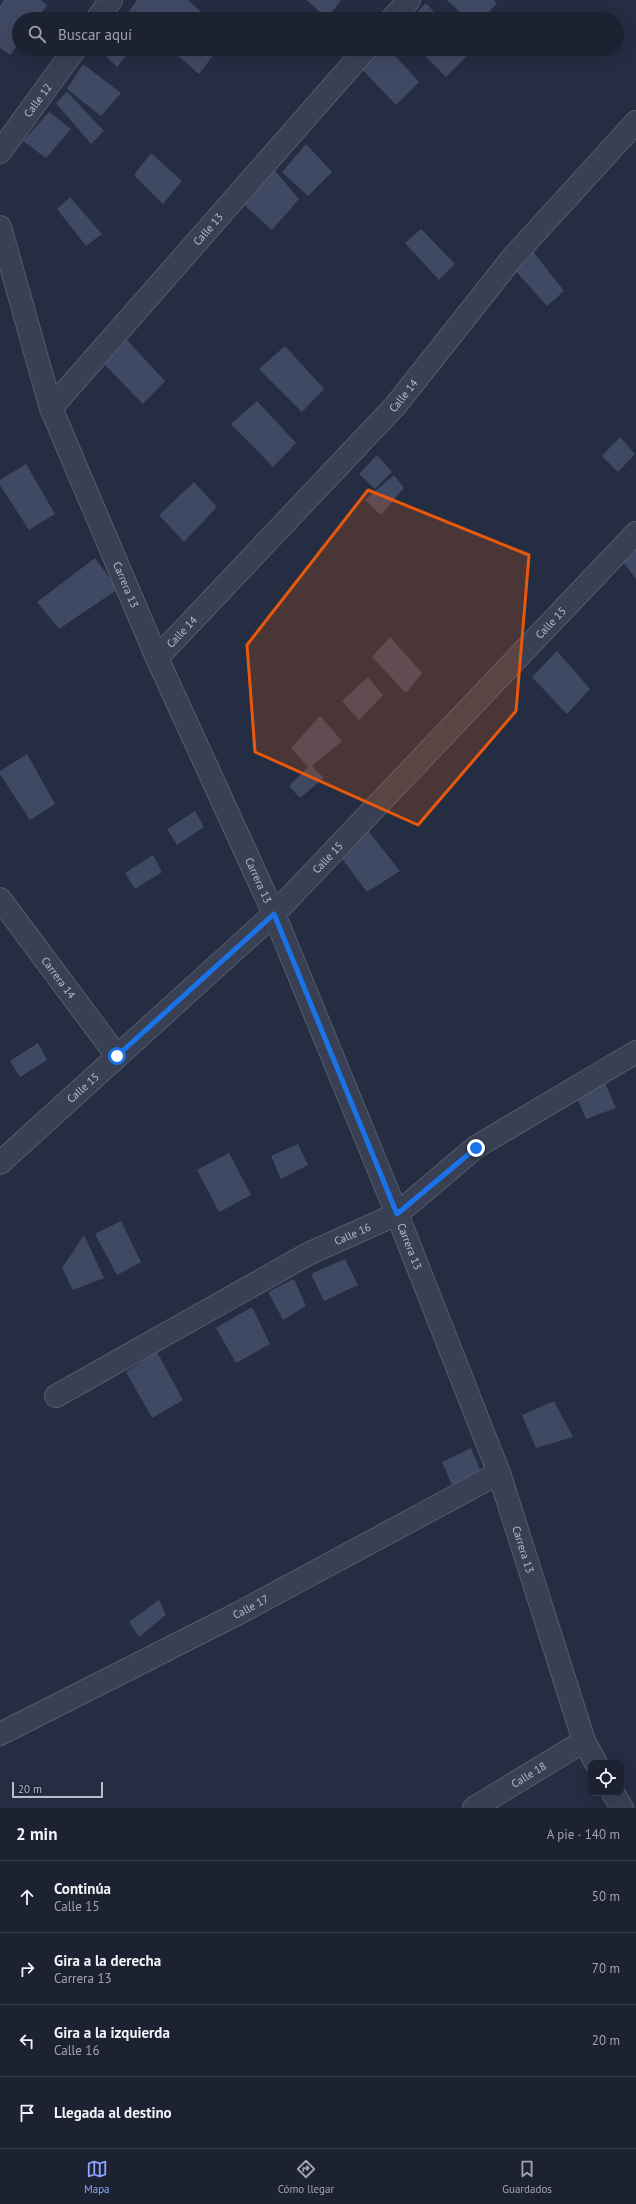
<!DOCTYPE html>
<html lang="es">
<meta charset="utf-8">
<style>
:root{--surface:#1c2232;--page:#292f3e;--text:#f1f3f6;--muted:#a0a4ac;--line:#3a3f4d;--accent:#89a5ff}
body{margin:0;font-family:"PT Sans",sans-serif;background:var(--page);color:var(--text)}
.controls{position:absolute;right:12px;bottom:12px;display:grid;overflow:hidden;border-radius:8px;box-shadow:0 4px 16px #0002}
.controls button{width:36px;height:36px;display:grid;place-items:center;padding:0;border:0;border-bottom:1px solid var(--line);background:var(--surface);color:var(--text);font:20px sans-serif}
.scale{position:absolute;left:12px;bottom:10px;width:91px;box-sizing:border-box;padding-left:4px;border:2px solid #b6bbcd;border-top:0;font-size:11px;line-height:14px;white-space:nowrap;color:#b6bbcd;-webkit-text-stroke:3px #1e2538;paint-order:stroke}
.stop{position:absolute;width:12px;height:12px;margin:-9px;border:3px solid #1a73e8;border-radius:50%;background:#fff}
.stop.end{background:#1a73e8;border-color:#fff;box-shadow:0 1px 4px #0008}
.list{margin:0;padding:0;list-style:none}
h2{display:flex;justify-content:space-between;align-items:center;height:52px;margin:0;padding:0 16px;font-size:17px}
h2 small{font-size:13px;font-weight:400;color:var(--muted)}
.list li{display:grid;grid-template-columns:26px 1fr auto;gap:12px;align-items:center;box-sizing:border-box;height:72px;padding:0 16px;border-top:1px solid var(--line)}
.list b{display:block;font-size:15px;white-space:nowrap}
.list p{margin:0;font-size:13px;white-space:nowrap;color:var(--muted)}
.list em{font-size:13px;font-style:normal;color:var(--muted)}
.icon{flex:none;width:22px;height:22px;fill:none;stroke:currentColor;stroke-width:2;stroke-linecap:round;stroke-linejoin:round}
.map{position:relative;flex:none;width:636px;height:1808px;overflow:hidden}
.search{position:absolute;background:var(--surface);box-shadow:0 4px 16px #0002;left:12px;right:12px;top:12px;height:44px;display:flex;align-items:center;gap:10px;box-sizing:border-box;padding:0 14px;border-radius:22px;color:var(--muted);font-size:15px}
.sheet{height:340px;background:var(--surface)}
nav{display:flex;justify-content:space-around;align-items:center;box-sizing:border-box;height:56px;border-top:1px solid var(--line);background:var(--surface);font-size:11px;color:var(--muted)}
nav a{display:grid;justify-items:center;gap:2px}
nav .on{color:var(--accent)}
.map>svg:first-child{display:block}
</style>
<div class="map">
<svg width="636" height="1808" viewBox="0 0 636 1808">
<rect width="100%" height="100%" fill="#252d43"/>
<!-- building -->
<path fill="#404964" d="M 4,0 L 40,0 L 47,5 L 37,19 L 19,19 L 19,43 L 10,55 L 0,48 L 0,6 Z
M 137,0 L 188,0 L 209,19 L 135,19 L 128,13 Z
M 307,0 L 341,0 L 327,19 Z
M 447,0 L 494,0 L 497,3 L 483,19 L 467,19 Z
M 426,3 L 440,19 L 410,19 Z
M 99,49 L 132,49 L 117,67 Z
M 170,49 L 218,49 L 199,74 Z
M 369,49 L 389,49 L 419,82 L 396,105 L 355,62 Z
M 418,49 L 468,49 L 471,52 L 446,77 Z
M 83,64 L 121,93 L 101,116 L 67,89 Z
M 67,92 L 104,131 L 91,144 L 56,103 Z
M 49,112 L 71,129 L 46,158 L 23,141 Z
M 306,144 L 332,172 L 308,196 L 282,172 Z
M 151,153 L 182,181 L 163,204 L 134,175 Z
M 272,167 L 299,199 L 272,230 L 241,202 Z
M 70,197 L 102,234 L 86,246 L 57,209 Z
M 421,229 L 455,264 L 439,280 L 405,243 Z
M 531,249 L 564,291 L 547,306 L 513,268 Z
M 126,339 L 165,381 L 143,404 L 101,361 Z
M 285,346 L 324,389 L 302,412 L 259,369 Z
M 257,401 L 296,443 L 273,467 L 231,424 Z
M 620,437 L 635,454 L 618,472 L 602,456 Z
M 377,455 L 392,472 L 375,489 L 359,474 Z
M 26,464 L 55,514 L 29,530 L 0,485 L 0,480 Z
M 394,475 L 404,488 L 381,515 L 365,500 Z
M 194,482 L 217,507 L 184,542 L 159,515 Z
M 636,546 L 636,579 L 621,559 Z
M 95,558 L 118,589 L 59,629 L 37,602 Z
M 390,637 L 422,673 L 406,693 L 372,657 Z
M 557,651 L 590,689 L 567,714 L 532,677 Z
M 368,677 L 383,695 L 359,720 L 342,701 Z
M 320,716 L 342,741 L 312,766 L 324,778 L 300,798 L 289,786 L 308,767 L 291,748 Z
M 27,754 L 55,804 L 30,820 L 0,774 L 0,771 Z
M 195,811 L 204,827 L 177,845 L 167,829 Z
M 366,828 L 400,871 L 367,892 L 340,856 Z
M 153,855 L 162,872 L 135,889 L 125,873 Z
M 38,1043 L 47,1060 L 20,1077 L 10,1061 Z
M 604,1081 L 616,1108 L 586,1119 L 576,1095 Z
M 298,1144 L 308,1165 L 281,1179 L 271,1156 Z
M 229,1153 L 251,1195 L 219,1212 L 197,1170 Z
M 121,1221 L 141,1262 L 117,1275 L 95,1234 Z
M 84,1235 L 104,1278 L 73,1290 L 62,1268 Z
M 345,1259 L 358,1285 L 324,1301 L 311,1274 Z
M 294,1279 L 306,1306 L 283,1320 L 268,1292 Z
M 252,1307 L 270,1344 L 236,1363 L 216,1328 Z
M 157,1352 L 183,1400 L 152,1418 L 126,1372 Z
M 554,1401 L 573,1437 L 536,1448 L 522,1415 Z
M 471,1448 L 482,1474 L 452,1485 L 442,1462 Z
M 159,1600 L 166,1615 L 139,1637 L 129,1622 Z"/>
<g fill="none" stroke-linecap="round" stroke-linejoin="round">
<!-- minor casing -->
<g stroke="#545b6d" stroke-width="24">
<g id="minor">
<path d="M 97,19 L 111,0"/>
<path d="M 392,19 L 409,0"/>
<path id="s1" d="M 0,152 L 75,49"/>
<path id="s2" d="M 0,227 L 51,408 L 157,658 L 274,914 L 397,1214 L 499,1473 L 584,1741 L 596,1763"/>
<path id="s3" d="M 51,408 L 366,49"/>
<path id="s4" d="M 157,658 L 396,405 L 513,257 L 636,122"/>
<path id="s5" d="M 0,899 L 117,1056"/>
<path id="s6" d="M 0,1163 L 274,914 L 636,533"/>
<path id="s7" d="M 56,1396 L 308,1254 L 397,1214 L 476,1147 L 636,1052"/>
<path id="s8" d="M 0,1734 L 239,1613 L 499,1473"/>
<path d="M 613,1793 L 622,1808"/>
<path id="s9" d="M 474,1808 L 584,1741"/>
</g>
</g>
<!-- minor -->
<use href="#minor" stroke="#394053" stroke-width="22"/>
</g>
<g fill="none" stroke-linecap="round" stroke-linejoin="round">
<!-- route -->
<path stroke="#1a73e8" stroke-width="5" d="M 117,1056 L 274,914 L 397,1214 L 476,1148"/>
</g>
<!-- marked area -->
<path fill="#e8590c" fill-opacity="0.2" stroke="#e8590c" stroke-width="3" stroke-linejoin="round" d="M 368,490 L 529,555 L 516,711 L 418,825 L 255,752 L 247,645 Z"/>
<g text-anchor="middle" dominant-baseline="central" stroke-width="3" stroke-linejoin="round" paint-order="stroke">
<!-- street labels -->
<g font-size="11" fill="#b6bbcd" stroke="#1e2538">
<text stroke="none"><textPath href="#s1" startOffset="64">Calle 12</textPath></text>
<text stroke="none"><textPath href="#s3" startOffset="238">Calle 13</textPath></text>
<text stroke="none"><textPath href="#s4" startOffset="360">Calle 14</textPath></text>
<text stroke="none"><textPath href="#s2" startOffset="380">Carrera 13</textPath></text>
<text stroke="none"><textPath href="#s6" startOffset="772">Calle 15</textPath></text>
<text stroke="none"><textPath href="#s4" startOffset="36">Calle 14</textPath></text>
<text stroke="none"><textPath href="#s6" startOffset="448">Calle 15</textPath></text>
<text stroke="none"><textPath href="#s2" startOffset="704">Carrera 13</textPath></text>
<text stroke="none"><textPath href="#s5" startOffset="98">Carrera 14</textPath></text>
<text stroke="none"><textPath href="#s6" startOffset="112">Calle 15</textPath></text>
<text stroke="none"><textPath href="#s7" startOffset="338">Calle 16</textPath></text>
<text stroke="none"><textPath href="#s2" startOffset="1100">Carrera 13</textPath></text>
<text stroke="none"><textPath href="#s2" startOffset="1424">Carrera 13</textPath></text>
<text stroke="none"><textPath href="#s8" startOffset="281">Calle 17</textPath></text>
<text stroke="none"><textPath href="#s9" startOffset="64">Calle 18</textPath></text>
</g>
</g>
</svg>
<div class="controls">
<button><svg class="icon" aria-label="locate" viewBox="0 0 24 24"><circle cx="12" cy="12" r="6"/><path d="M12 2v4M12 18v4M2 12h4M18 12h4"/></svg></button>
</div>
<div class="scale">20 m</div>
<div class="stop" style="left:117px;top:1056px"></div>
<div class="stop end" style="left:476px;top:1148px"></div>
<div class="search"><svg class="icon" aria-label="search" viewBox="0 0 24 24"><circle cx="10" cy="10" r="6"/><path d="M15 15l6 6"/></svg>Buscar aquí</div>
</div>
<section class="sheet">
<h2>2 min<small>A pie · 140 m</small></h2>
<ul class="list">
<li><svg class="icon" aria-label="ahead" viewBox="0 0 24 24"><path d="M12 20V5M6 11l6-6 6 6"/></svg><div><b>Continúa</b><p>Calle 15</p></div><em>50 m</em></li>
<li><svg class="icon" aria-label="right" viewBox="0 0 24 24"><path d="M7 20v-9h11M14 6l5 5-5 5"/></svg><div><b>Gira a la derecha</b><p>Carrera 13</p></div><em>70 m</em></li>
<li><svg class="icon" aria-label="left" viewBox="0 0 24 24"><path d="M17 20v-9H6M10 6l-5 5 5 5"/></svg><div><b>Gira a la izquierda</b><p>Calle 16</p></div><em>20 m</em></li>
<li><svg class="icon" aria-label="arrive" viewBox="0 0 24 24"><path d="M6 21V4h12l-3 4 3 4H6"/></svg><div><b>Llegada al destino</b></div></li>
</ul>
</section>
<nav>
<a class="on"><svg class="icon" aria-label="map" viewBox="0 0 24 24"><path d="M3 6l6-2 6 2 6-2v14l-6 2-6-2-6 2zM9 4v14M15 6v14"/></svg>Mapa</a>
<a><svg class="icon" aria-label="directions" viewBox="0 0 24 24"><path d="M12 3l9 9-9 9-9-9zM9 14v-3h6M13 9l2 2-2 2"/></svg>Cómo llegar</a>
<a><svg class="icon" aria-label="saved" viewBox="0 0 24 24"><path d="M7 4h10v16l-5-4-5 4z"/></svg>Guardados</a>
</nav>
